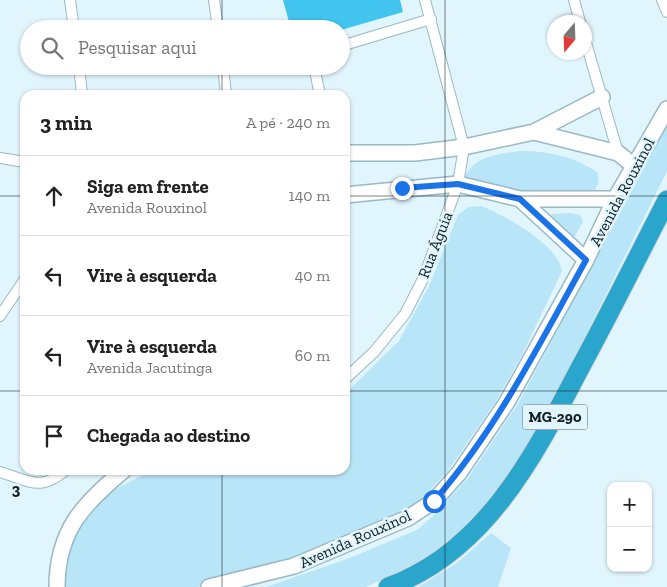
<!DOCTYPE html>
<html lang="pt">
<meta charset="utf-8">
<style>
:root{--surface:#fff;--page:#f2f2f2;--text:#222;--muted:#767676;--line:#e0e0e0}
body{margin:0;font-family:"Zilla Slab",serif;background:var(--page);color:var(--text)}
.controls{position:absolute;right:15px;bottom:15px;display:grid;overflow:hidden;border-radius:10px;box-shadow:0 1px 4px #0004}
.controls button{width:45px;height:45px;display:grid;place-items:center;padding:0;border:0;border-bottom:1px solid var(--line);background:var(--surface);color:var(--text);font:25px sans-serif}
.compass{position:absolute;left:547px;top:15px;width:45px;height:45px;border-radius:50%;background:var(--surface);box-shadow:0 1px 4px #0004;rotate:199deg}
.stop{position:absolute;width:15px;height:15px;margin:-11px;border:4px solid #1a73e8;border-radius:50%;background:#fff}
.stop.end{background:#1a73e8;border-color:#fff;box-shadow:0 1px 5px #0008}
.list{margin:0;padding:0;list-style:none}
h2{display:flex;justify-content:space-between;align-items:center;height:65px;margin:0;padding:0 20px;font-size:21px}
h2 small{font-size:16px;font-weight:400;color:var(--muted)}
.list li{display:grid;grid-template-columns:32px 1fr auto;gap:15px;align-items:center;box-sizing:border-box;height:80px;padding:0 20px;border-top:1px solid var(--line)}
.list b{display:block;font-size:19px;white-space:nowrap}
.list p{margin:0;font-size:16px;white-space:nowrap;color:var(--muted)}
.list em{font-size:16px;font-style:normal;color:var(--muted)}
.icon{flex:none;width:28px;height:28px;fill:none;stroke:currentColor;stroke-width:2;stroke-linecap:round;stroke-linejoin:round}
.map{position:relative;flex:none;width:667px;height:587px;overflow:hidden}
.search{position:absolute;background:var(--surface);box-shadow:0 1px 4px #0004;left:20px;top:20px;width:330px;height:55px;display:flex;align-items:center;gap:12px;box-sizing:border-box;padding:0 18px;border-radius:28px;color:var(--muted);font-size:19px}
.panel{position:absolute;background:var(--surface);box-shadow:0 1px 4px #0004;left:20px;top:90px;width:330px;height:385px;border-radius:15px}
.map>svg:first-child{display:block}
</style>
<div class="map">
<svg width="667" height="587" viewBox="0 0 667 587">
<rect width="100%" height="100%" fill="#e1f5fd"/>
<!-- green -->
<path fill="#b8e5f7" d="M 667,125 L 667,171 L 535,438 L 492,501 L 448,548 L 366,587 L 266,587 L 347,559 L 417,530 L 433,516 L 468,478 L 518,404 Z
M 520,151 C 548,151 573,156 597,172 L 599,182 L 594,192 L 561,202 L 470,184 L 465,176 C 475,156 499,154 520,151 Z
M 481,206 C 504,215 558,244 562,271 L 522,355 L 496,401 L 447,472 L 414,507 L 364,534 L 269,567 L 197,587 L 65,587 L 62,580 L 72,534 L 90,511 L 110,492 L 147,473 L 159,470 L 345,470 L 345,394 L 399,341 L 429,286 L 458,215 L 468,207 Z
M 569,213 L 580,215 L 583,222 L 570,244 L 541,215 Z
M 491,533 L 511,548 L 498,587 L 418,587 L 457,563 Z"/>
<!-- water -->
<path fill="#41c5ef" d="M 283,0 L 400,0 L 403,12 L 341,30 L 291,29 Z"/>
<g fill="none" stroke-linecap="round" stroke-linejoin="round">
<!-- street casing -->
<g stroke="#99b9c6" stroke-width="12">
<path id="street" d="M 70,0 L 74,29
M 214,0 L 218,29
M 574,0 L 580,22
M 662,0 L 667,12
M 584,36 L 618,153
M 341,46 L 431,19
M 79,66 L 82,95
M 223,66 L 226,95
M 314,66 L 320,95
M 0,158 L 25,162
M 0,316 L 25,279
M 345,379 L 374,352 L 405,314 L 423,279 L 458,184 L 464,147 L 425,0
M 0,472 C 30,481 40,492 66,470"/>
</g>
<!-- secondary casing -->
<g stroke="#99b9c6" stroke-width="18">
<path id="secondary" d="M 534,132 L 602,97
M 345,153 L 415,153 L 464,147 L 534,132 L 618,153 L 634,166
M 345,195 L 458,184 L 520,199 L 615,199
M 520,199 L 586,260
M 57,587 C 57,531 83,504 124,470
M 209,587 L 294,566 L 408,518 L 434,501 L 459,473 L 507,402 L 586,260 L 615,199 L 667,109"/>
</g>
<!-- highway casing -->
<g stroke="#d4d6d7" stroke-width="21">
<path id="highway" d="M 388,587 C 486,552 535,454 580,368 C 610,313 638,256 667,200"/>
</g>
<!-- street -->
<use href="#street" stroke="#fff" stroke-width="10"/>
<!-- secondary -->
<use href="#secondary" stroke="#fff" stroke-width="15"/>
<!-- highway -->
<use href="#highway" stroke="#2aa5cb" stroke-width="19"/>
</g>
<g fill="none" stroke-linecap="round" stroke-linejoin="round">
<!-- route -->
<path stroke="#1a73e8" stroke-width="6" d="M 402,188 L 458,184 L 520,199 L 586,260 C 540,343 497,429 434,501"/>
</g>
<!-- grid -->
<path fill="none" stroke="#121e23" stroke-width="1" stroke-opacity="0.55" d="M 222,0 L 222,29M 445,0 L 445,587M 222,66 L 222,95M 0,196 L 25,196M 345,196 L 667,196M 0,391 L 25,391M 345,391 L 667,391M 222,470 L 222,587"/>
<g text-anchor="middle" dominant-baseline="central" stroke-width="5" stroke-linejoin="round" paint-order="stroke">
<!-- shield labels -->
<rect fill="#e1f5fd" stroke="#505e64" stroke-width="1" x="522.5" y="404.5" width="65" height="25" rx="4"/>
<g font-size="15" font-weight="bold" fill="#121e23">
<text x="555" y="417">MG-290</text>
</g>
<!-- street labels -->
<g font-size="16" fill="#121e23" stroke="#e1f5fd">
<text transform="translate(622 192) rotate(-62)">Avenida Rouxinol</text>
<text transform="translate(435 245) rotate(-69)">Rua Águia</text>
<text transform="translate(355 539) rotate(-24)">Avenida Rouxinol</text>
</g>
</g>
<g font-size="16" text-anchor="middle" font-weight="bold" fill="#121e23" stroke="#e1f5fd" stroke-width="5" stroke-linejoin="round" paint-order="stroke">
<text x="16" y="495">3</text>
</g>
</svg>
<div class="controls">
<button>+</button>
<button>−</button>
</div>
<svg class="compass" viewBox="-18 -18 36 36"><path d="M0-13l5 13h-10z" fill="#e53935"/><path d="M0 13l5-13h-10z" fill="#767676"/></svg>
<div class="stop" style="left:434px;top:501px"></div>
<div class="stop end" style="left:402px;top:188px"></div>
<div class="search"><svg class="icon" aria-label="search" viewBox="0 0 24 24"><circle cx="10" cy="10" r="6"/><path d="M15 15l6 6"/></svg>Pesquisar aqui</div>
<section class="panel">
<h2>3 min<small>A pé · 240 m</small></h2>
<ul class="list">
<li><svg class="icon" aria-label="ahead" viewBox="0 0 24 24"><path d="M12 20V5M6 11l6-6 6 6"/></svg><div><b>Siga em frente</b><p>Avenida Rouxinol</p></div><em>140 m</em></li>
<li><svg class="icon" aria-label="left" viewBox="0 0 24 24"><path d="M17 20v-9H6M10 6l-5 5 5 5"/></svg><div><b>Vire à esquerda</b></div><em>40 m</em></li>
<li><svg class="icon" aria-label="left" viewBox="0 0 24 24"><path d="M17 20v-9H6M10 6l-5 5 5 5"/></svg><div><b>Vire à esquerda</b><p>Avenida Jacutinga</p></div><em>60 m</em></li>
<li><svg class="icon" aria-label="arrive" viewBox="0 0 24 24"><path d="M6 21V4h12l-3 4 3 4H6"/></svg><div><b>Chegada ao destino</b></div></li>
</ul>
</section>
</div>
